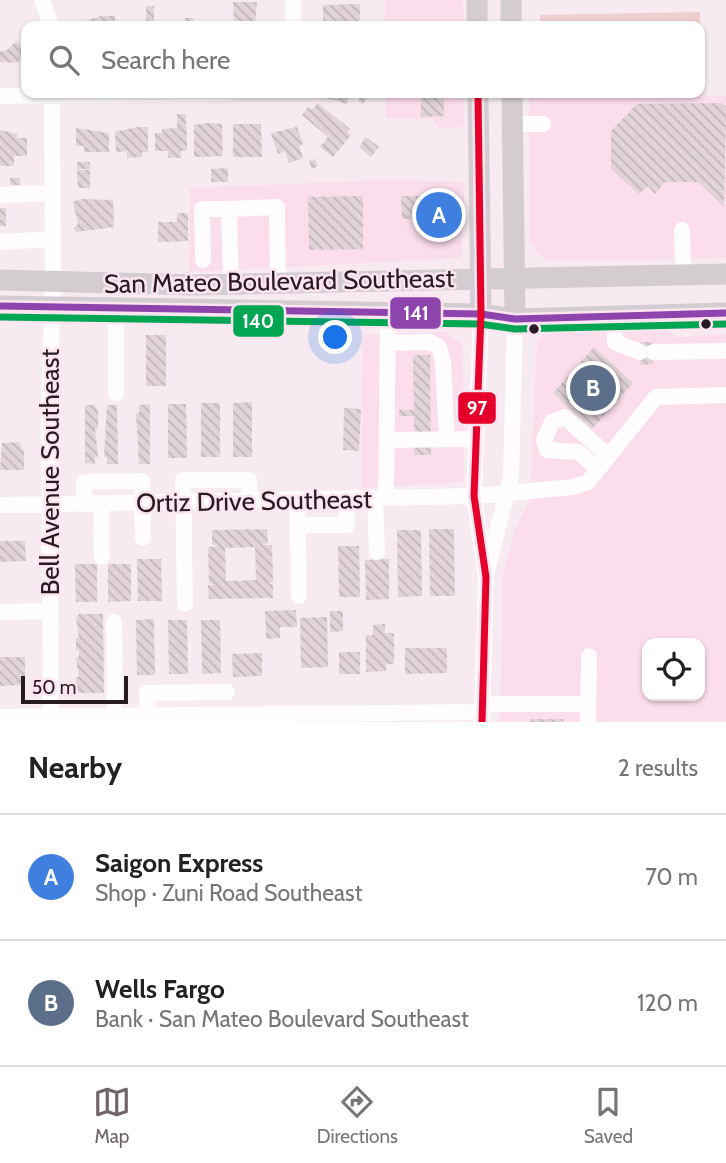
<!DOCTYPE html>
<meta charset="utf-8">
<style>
:root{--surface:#fff;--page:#f2f2f2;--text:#222;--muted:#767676;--line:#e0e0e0;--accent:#71636a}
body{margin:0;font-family:Cabin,sans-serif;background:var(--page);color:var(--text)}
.controls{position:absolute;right:21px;bottom:21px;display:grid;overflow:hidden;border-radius:14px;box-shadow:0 2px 5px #0004}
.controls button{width:63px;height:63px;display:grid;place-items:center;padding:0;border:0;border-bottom:2px solid var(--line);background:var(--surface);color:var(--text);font:35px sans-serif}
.scale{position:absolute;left:21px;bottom:18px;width:107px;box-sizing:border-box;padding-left:7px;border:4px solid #291b22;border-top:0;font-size:19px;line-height:24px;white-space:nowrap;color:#291b22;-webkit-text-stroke:5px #fce5f0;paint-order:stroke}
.you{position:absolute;left:336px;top:338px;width:24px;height:24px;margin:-18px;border:5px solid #fff;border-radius:50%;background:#1a73e8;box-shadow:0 0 0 10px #1a73e833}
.badge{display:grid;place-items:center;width:46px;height:46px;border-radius:50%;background:var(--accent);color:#fff;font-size:23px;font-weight:700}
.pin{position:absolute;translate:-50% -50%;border:4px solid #fff;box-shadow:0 2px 7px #0006}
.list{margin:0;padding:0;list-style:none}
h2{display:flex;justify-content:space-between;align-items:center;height:91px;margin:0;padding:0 28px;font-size:30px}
h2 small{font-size:23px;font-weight:400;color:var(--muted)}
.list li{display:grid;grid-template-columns:46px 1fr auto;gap:21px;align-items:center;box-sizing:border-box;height:126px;padding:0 28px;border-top:2px solid var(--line)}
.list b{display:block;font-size:26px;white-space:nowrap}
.list p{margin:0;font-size:23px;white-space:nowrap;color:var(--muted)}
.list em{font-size:23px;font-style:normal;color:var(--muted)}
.icon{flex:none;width:38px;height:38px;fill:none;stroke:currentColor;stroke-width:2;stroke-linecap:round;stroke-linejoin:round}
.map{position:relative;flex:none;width:726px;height:722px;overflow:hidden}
.search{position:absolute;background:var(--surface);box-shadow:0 2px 5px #0004;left:21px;right:21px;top:21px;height:77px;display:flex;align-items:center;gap:18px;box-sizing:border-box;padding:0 24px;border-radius:14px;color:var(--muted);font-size:26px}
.sheet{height:343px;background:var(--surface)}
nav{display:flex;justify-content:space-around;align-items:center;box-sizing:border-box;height:98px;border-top:2px solid var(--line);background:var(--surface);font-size:19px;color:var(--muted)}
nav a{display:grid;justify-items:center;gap:4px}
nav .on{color:var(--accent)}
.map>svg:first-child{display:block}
</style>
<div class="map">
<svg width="726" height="722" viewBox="0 0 726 722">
<defs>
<pattern id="building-back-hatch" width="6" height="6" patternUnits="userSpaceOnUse" patternTransform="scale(1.75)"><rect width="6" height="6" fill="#e1d3d7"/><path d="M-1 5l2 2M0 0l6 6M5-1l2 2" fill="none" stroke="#c1b5b8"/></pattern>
</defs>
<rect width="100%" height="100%" fill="#f7eaf0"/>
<!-- built -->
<path fill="#fbddec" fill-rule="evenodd" d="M 385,0 L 463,0 L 464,26 L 385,26 Z
M 386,93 L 464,93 L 464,127 L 439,128 L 433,119 L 386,118 Z
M 726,96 L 726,258 L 557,261 L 544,259 L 535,251 L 530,241 L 529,98 Z
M 387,180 L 465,182 L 461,258 L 189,272 L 190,188 Z
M 659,327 L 678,337 L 726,334 L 726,722 L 500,722 L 503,575 L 515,530 L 530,499 L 537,344 L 541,336 L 551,331 ZM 647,643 L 700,643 L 700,696 L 647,696 Z
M 446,332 L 463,345 L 464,482 L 362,488 L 363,335 Z"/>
<!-- green -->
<path fill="#efcecf" d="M 700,12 L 701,94 L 542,96 L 541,93 L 700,93 L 700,26 L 540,26 L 540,15 Z"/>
<!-- building -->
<path fill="url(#building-back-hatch)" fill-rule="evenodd" d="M 233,2 L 257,2 L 255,26 L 234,26 Z
M 360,4 L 360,26 L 323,26 L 323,5 Z
M 146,6 L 154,6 L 154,22 L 146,21 Z
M 100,16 L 115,16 L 115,26 L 88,26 L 86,21 Z
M 185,18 L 193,18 L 193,26 L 185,26 Z
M 16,41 L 26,52 L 17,63 L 0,62 L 0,51 L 6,51 Z
M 323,93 L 350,93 L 347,104 L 322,97 Z
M 352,93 L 370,93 L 363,104 L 358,102 L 360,96 Z
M 421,93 L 444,93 L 444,116 L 421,117 Z
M 318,103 L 350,129 L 347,132 L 351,135 L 333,157 L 320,147 L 328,137 L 302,115 L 308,107 L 312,110 Z
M 721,103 L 726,107 L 724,207 L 698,182 L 665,182 L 655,194 L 648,186 L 639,194 L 611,169 L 611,131 L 637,104 Z
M 177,114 L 186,114 L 187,150 L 181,151 L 181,158 L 168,158 L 168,151 L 155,151 L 155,133 L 162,133 L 162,129 L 177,128 Z
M 208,123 L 222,124 L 223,156 L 194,157 L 194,125 Z
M 233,124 L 261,124 L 262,157 L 233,157 Z
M 137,127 L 148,127 L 148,152 L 142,152 L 142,157 L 127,158 L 127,151 L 116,152 L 115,132 Z
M 297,127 L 303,144 L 299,146 L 303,158 L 289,163 L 285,151 L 278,154 L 271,133 Z
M 76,128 L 109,133 L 109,152 L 84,152 L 84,146 L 76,146 Z
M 0,130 L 17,134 L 17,138 L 27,138 L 27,156 L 14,156 L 14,166 L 0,166 Z
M 366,137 L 379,147 L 371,157 L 359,147 Z
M 315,159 L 318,166 L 312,169 L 309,161 Z
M 77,162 L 90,162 L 90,169 L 77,169 Z
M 228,168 L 228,182 L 211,182 L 211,169 Z
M 77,170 L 90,170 L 90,188 L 78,188 Z
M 10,178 L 20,178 L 20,185 L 10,185 Z
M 363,196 L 363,249 L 309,250 L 308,197 Z
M 401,196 L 434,196 L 434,201 L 444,201 L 444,226 L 433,227 L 433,219 L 402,219 Z
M 81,199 L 113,200 L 114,227 L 76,232 L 74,228 L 78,224 L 73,202 Z
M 0,208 L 6,208 L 6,226 L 0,226 Z
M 177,213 L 188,213 L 188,241 L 158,242 L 158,222 L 177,222 Z
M 146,335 L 166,335 L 166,386 L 146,386 Z
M 640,342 L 653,342 L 653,364 L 640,365 Z
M 594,347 L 633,383 L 592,429 L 553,393 Z
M 413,355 L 430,355 L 431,455 L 414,455 L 414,416 L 399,416 L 399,410 L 414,410 Z
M 252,402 L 252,457 L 233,457 L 233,403 Z
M 201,403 L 220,403 L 220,457 L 201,457 Z
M 150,404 L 150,464 L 139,464 L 136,413 L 139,413 L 139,405 Z
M 168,404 L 186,404 L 187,458 L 168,458 Z
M 85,405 L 95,405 L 98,411 L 98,429 L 95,429 L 98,457 L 95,457 L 95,464 L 85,463 Z
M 107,405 L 117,405 L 118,464 L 107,464 L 107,457 L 104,457 Z
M 344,408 L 361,409 L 359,451 L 343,450 Z
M 20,442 L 21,449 L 24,449 L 24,470 L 0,470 L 2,443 Z
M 267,529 L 268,543 L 262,545 L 272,545 L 273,582 L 268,584 L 273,584 L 273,598 L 209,599 L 208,585 L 215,585 L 209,583 L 208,547 L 219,546 L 212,544 L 212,530 ZM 255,547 L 256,580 L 226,581 L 225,548 Z
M 429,529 L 454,529 L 455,596 L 430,596 Z
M 397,530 L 421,530 L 422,596 L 398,597 Z
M 0,541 L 25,541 L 26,561 L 0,562 Z
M 338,546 L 359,546 L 360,597 L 339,597 Z
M 137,559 L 161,559 L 162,601 L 138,601 Z
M 389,559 L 389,599 L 366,600 L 365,560 Z
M 75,564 L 97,564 L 97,602 L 76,602 Z
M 108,564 L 131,564 L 131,601 L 108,602 Z
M 296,610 L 297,627 L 280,627 L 280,638 L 266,639 L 265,611 Z
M 330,611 L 343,611 L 343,631 L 330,632 Z
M 79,614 L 103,614 L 104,693 L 79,693 L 76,689 L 76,677 L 79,677 L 76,657 L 79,657 L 79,650 L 76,650 L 76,638 L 79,638 L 76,618 Z
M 327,617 L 328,667 L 301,668 L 300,618 Z
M 154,619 L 155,675 L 137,675 L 136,620 Z
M 168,620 L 187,620 L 188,674 L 169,674 Z
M 201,620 L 220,620 L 221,673 L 202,674 Z
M 385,624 L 385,633 L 394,633 L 394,664 L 386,664 L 386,671 L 366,672 L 366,635 L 373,635 L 373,625 Z
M 405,648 L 447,648 L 447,673 L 405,674 Z
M 339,652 L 360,652 L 360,674 L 339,674 Z
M 262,653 L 262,676 L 233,677 L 232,654 Z
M 0,657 L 25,657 L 25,685 L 0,686 Z
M 531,719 L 563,719 L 563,722 L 531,722 Z"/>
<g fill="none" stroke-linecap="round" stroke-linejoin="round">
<!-- minor -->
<path stroke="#fefcfd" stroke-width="16" d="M 42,0 L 51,26
M 293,0 L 293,26
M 0,96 L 228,93
M 513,124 L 543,124
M 0,195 L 52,193
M 682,230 L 683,274
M 0,242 L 52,239
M 203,260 L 202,209 L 229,209
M 231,284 L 229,209 L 277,207 L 278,283
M 481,314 L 474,496 L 486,577 L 482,720
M 614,316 L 615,342 L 640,352
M 388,343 L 430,342 L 439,347 L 443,362 L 447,439
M 653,352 L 726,351
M 116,393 L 116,309
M 387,440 L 476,439
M 598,469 L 578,452 L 547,450 L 544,440 L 552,422 L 565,417 L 608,456
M 375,498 L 377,552
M 386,498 L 388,312
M 297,500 L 299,596
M 85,504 L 84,482 L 142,481 L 143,538
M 101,504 L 102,557
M 0,505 L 474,496 L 573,487 L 588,482 L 656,397 L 726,395
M 298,525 L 347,525 L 347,499
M 487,571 L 511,477 L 515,319
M 185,604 L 183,480 L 249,480 L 249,501
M 0,612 L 50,611
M 114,622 L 115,716
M 482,704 L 588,704
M 148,715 L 147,693 L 227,692
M 0,717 L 482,712
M 51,722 L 49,399 L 53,283 L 52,93
M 588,722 L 589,656"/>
<!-- major -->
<path stroke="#d3cdd2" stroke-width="21" d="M 477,0 L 477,26
M 511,0 L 511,26
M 478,93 L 481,314
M 512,93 L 515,319
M 0,280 L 194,285 L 726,274
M 0,306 L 481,314 L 515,319 L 726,313"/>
<!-- bus-1 casing -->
<g stroke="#fce5f0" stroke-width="12">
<path id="bus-1" d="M 0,306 L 481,314 L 515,319 L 726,313"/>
</g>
<!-- bus-2 casing -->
<g stroke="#fce5f0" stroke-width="12">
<path id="bus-2" d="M 0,317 L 480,324 L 515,329 L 726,324"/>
</g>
<!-- bus-3 casing -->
<g stroke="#fce5f0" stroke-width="12">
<path id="bus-3" d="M 478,93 L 481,314 L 474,496 L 486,577 L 482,722"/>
</g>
<!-- bus-1 -->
<use href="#bus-1" stroke="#8e44ad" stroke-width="7"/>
<!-- bus-2 -->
<use href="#bus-2" stroke="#00a651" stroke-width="7"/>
<!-- bus-3 -->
<use href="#bus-3" stroke="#e4002b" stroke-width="7"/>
</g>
<!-- markers -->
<g fill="#291b22" stroke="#fce5f0" stroke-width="2.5">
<circle cx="706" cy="324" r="6"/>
<circle cx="534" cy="329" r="6"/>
</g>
<g text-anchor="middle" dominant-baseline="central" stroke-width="5" stroke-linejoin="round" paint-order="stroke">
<!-- street labels -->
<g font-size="26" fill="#291b22" stroke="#fce5f0">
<text transform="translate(279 281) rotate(-1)">San Mateo Boulevard Southeast</text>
<text transform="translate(50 472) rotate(-90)">Bell Avenue Southeast</text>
<text transform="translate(254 501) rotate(-1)">Ortiz Drive Southeast</text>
</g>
</g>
<g stroke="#fce5f0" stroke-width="2.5">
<rect x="389" y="296" width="53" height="34" rx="7" fill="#8e44ad"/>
<rect x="232" y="304" width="53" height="34" rx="7" fill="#00a651"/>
<rect x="457" y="391" width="40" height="34" rx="7" fill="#e4002b"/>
</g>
<g font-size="19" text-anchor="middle" font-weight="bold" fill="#fff">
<text x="416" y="320">141</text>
<text x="258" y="328">140</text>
<text x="477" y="415">97</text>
</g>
</svg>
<div class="controls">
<button><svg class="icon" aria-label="locate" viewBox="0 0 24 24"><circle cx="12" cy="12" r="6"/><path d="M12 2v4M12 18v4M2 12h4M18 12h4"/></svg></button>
</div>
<div class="scale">50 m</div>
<div class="you"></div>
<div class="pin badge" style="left:439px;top:215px;background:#3f7fe0">A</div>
<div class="pin badge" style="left:593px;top:388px;background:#5c6f8a">B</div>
<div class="search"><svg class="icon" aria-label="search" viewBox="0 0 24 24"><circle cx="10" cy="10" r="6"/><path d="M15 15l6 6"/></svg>Search here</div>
</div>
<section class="sheet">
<h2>Nearby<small>2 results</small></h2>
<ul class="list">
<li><span class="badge" style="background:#3f7fe0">A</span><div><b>Saigon Express</b><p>Shop · Zuni Road Southeast</p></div><em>70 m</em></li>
<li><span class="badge" style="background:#5c6f8a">B</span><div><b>Wells Fargo</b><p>Bank · San Mateo Boulevard Southeast</p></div><em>120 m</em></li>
</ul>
</section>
<nav>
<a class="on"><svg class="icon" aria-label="map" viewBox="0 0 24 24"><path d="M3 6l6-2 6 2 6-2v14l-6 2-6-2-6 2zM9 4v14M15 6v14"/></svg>Map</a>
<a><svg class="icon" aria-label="directions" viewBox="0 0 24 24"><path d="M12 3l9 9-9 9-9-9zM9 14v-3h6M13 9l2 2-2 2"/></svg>Directions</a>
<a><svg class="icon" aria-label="saved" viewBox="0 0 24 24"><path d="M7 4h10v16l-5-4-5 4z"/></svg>Saved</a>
</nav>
